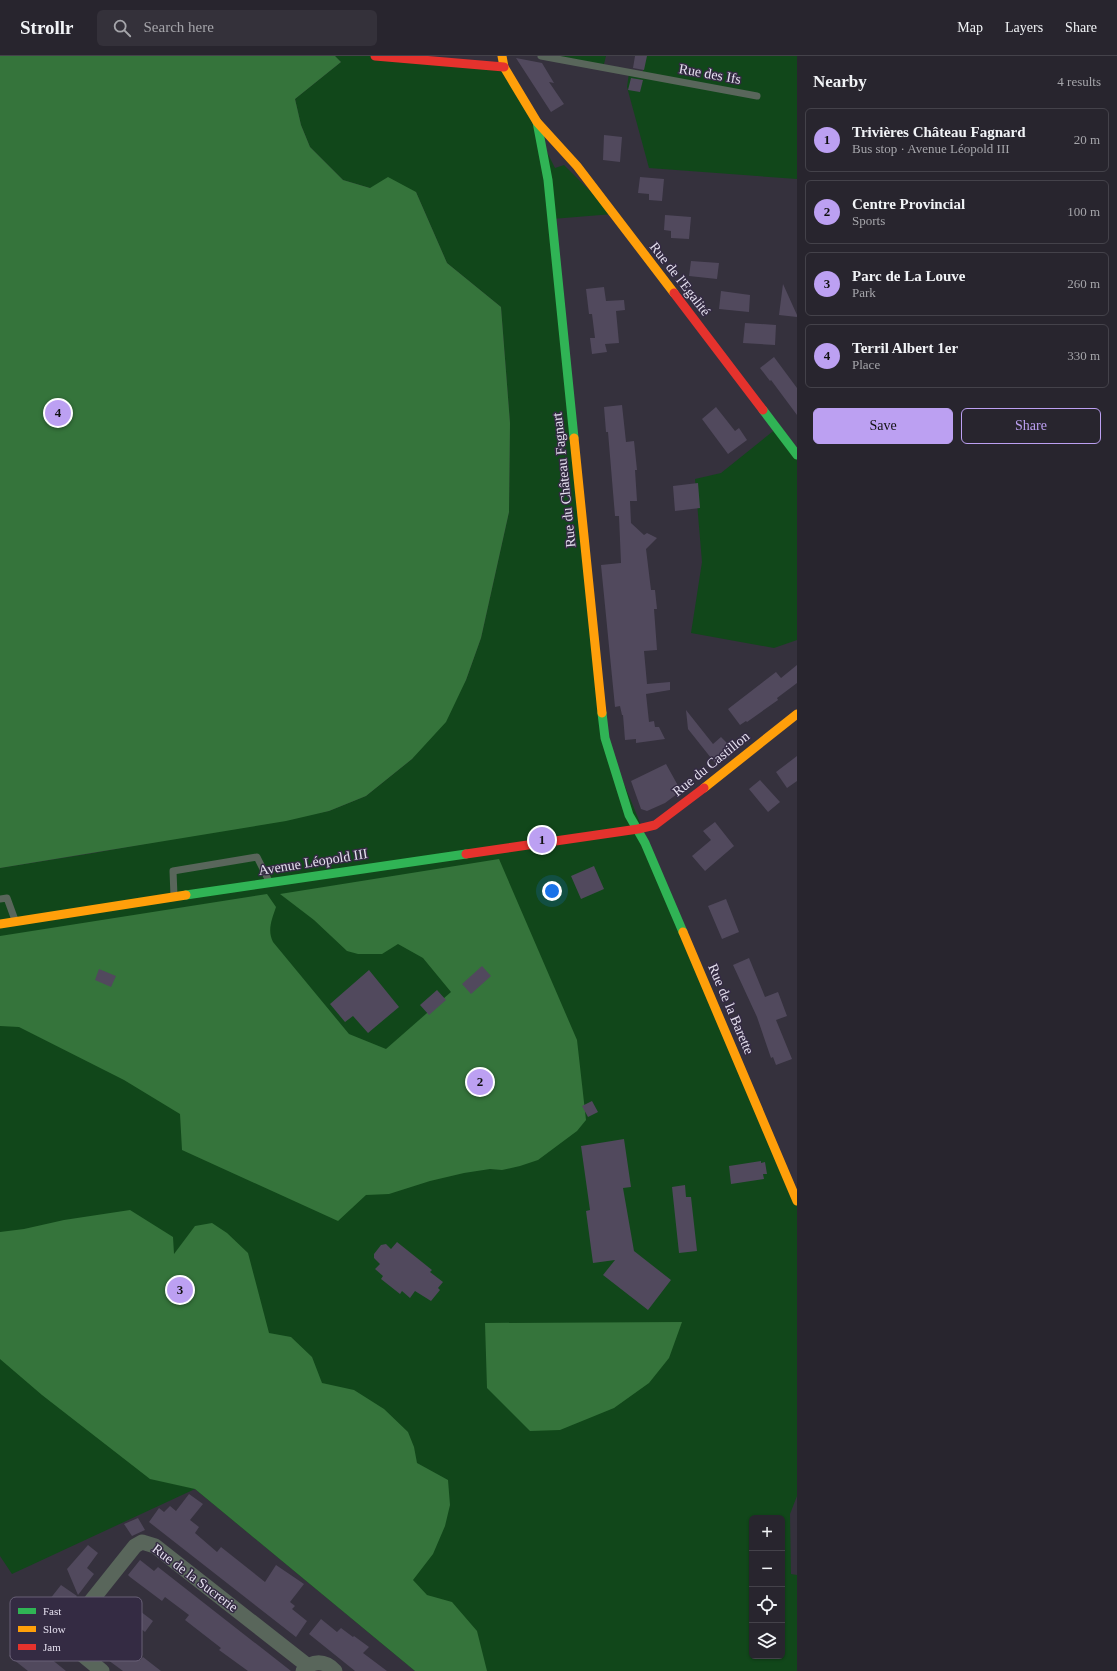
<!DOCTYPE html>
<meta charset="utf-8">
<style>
:root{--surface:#28252e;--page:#34313a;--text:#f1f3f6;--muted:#a5a5aa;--line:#44424a;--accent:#bca0f2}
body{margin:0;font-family:Georgia,serif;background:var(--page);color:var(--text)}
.controls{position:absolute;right:12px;bottom:12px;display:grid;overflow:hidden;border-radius:6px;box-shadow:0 1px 3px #0004}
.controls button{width:36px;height:36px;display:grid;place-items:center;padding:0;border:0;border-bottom:1px solid var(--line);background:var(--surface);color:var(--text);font:20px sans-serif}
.you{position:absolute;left:552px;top:835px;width:14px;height:14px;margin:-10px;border:3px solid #fff;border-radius:50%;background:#1a73e8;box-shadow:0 0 0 6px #1a73e833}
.badge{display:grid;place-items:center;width:26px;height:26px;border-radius:50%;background:var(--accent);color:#111;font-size:13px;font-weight:700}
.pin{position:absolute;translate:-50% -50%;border:2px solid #fff;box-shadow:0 1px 4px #0006}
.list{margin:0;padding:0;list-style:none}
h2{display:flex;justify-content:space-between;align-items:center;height:52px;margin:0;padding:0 16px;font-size:17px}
h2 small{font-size:13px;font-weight:400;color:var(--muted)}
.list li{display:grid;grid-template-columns:26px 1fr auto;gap:12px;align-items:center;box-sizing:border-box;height:64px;margin:0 8px 8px;padding:0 8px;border:1px solid var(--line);border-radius:6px}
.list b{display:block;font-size:15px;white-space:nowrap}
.list p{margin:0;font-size:13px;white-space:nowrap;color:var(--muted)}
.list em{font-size:13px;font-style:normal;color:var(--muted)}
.actions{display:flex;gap:8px;padding:12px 16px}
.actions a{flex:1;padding:9px 0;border:1px solid var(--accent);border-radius:6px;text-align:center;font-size:14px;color:var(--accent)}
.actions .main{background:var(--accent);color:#111}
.icon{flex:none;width:22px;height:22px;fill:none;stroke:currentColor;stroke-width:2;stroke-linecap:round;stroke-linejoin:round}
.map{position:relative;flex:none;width:797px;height:1615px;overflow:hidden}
header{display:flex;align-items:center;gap:24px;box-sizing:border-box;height:56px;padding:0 20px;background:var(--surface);border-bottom:1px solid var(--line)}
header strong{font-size:19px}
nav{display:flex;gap:22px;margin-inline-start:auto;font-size:14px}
.search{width:280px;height:36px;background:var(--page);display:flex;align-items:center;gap:10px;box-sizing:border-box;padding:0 14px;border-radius:6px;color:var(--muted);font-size:15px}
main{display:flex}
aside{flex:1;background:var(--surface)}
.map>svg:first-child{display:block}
</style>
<header>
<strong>Strollr</strong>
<div class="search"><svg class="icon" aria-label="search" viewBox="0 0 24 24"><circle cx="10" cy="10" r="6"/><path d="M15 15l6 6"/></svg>Search here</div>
<nav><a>Map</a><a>Layers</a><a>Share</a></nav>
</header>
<main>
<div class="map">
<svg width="797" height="1615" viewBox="0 0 797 1615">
<rect width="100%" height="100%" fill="#35313d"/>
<!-- green -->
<path fill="#11471a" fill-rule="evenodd" d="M 335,0 L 375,0 L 504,11 L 555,112 L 564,109 L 613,158 L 552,163 L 605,682 L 797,1146 L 797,1440 L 790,1458 L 791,1518 L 797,1519 L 797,1615 L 415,1615 L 195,1433 L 12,1518 L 0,1500 L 0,812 L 94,797 L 329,755 L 366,740 L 412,703 L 466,624 L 481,582 L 509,456 L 510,367 L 501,251 L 447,207 L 416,136 L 370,132 L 343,124 L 310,91 L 301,69 L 295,43 L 341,6 ZM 752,1462 L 782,1462 L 782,1600 L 752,1600 Z
M 541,0 L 606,0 L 603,12 Z
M 646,0 L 797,0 L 797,123 L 649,112 L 627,31 L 629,17 L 642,19 Z
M 777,372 L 797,399 L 797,584 L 774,592 L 691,577 L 702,506 L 695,423 L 721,417 Z"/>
<!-- forest -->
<path fill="#35743b" d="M 0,0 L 335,0 L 341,6 L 295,43 L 301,69 L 310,91 L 343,124 L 370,132 L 388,121 L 416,136 L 447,207 L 501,251 L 510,367 L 509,456 L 481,582 L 466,624 L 446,666 L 412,703 L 366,740 L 329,755 L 286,765 L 0,812 Z
M 499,803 L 577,984 L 586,1064 L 577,1075 L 538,1104 L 520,1110 L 502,1114 L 490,1113 L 464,1117 L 430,1125 L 389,1138 L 366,1139 L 338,1165 L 182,1094 L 180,1058 L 124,1024 L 19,971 L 0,970 L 0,880 L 267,838 L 276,851 C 272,863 267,874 273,886 L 349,978 L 386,993 L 451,936 L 423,902 L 398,888 L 382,898 L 358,898 L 347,895 L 314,864 L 280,838 Z
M 130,1154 L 173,1181 L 174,1198 L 195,1170 L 212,1167 L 227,1177 L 248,1197 L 269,1277 L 291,1281 L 312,1301 L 322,1327 L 354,1334 L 384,1353 L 408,1376 L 414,1391 L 417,1407 L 448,1424 L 450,1449 L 445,1470 L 433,1498 L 413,1524 L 427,1539 L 452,1546 L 477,1575 L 487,1615 L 415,1615 L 195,1433 L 150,1423 L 42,1339 L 0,1303 L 0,1176 L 24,1173 L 64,1164 Z
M 682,1266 L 669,1302 L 649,1327 L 614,1352 L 560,1374 L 530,1375 L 487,1332 L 485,1267 Z"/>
<!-- building -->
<path fill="#51495d" d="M 635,0 L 647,0 L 644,14 L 633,12 Z
M 516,2 L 542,7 L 554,27 L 549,26 L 564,48 L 551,56 Z
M 631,22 L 643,24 L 640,36 L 628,34 Z
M 604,79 L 622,81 L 620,106 L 603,104 Z
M 640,121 L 664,123 L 662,145 L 649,144 L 649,138 L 638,137 Z
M 665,159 L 691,161 L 689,183 L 671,182 L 671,175 L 664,174 Z
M 691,205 L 719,207 L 717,223 L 689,220 Z
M 783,228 L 797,259 L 797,261 L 779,259 Z
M 604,231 L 606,245 L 624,244 L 625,254 L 616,255 L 619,287 L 605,288 L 607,296 L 592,298 L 590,282 L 595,282 L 592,258 L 589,258 L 586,233 Z
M 721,235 L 750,239 L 749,256 L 719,253 Z
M 745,267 L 776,269 L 775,289 L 743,287 Z
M 774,301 L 797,332 L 797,359 L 771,324 L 770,325 L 760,312 Z
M 622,349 L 626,386 L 634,385 L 637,414 L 635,414 L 637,445 L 630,445 L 631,467 L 644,479 L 647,477 L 657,482 L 646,493 L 651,534 L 655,534 L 657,553 L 654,553 L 657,594 L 644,595 L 647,628 L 670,626 L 670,634 L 646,638 L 649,666 L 654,665 L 655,671 L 659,671 L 665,683 L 636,687 L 636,683 L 625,684 L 623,659 L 622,659 L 620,650 L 615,651 L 601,509 L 621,507 L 619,460 L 615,460 L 608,376 L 606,376 L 604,351 Z
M 716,351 L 735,375 L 739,372 L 747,384 L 728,398 L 702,363 Z
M 698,427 L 700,452 L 675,455 L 673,430 Z
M 797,609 L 797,627 L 777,642 L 778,644 L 747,666 L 746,665 L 740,669 L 728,653 L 776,616 L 781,622 Z
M 686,654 L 713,688 L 721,681 L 732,692 L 715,707 L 688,673 Z
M 797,700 L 797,725 L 787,732 L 776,716 Z
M 666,708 L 681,735 L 665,747 L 647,755 L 641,753 L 631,725 Z
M 760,724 L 780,746 L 768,756 L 749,733 Z
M 715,766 L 734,790 L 705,815 L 692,800 L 711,784 L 703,775 Z
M 594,810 L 604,833 L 581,843 L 571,820 Z
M 726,843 L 739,876 L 722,883 L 708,850 Z
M 749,902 L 765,941 L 778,936 L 787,960 L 776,964 L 792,1003 L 776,1009 L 773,1001 L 771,1002 L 757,961 L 733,909 Z
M 482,910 L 491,920 L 471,938 L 462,928 Z
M 99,913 L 116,920 L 111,931 L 95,924 Z
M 369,914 L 399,951 L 368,977 L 353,960 L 345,966 L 330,948 Z
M 437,934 L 446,944 L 429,959 L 420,949 Z
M 592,1045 L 598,1056 L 588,1061 L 582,1050 Z
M 624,1083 L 631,1131 L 623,1132 L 634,1195 L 671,1224 L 648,1254 L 603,1219 L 615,1204 L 593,1207 L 586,1155 L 590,1154 L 581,1090 Z
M 761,1105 L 761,1107 L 765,1106 L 767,1118 L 763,1118 L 764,1123 L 731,1128 L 729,1110 Z
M 685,1129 L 686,1141 L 691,1141 L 697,1195 L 679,1197 L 672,1131 Z
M 397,1186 L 432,1214 L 430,1216 L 443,1226 L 438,1232 L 440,1234 L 431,1245 L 415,1235 L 410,1242 L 402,1235 L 400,1238 L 381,1223 L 383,1220 L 375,1213 L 380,1208 L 374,1202 L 374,1198 L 381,1189 L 386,1188 L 391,1193 Z
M 189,1438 L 203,1448 L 190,1464 L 199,1471 L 195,1477 L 217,1496 L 221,1491 L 265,1526 L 276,1509 L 304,1528 L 290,1546 L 295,1550 L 292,1553 L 307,1565 L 296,1581 L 149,1466 L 159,1452 L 164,1456 L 170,1450 L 176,1455 Z
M 138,1462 L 145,1474 L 132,1480 L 124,1468 Z
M 88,1489 L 98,1497 L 87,1512 L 94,1518 L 78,1539 L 67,1513 Z
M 140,1504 L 154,1515 L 158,1511 L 291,1615 L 248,1615 L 219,1594 L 221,1592 L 185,1564 L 189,1559 L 165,1541 L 162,1545 L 130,1521 L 128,1519 Z
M 61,1529 L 77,1540 L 62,1560 L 53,1553 L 35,1577 L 19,1566 L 37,1542 L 46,1548 Z
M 123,1541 L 136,1552 L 153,1565 L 145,1576 L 135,1568 L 121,1588 L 140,1604 L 143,1601 L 161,1615 L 123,1615 L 108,1604 L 112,1599 L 83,1577 L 99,1557 L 108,1564 Z
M 321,1563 L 337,1576 L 341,1572 L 353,1581 L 354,1580 L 369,1591 L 363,1597 L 387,1615 L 355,1615 L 309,1578 Z
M 24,1581 L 40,1594 L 66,1615 L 28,1615 L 9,1600 Z"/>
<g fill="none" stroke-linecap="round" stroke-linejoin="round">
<!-- lane -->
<path stroke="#59665b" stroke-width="7" d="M 541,0 L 757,40
M 174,840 L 173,815 L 257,801 L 269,825
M 0,843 L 7,842 L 15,864"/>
<!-- street -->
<path stroke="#59665b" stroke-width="15" d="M 102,1615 L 68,1587 L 67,1581 L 68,1574 L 135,1490 L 142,1486 L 155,1490 L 308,1610
M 303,1615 C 312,1604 325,1604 335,1615"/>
<!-- fast -->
<path stroke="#30b455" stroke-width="9" d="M 537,66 L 548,124 L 574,382
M 763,354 L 797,399
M 602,657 L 605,682 L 629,759 L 645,787 L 683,876
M 186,839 L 466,798"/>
<!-- slow -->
<path stroke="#ff9f0a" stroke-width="9" d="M 502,0 L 504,11 L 537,66 L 577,110 L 674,237
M 574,382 L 602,657
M 704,732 L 797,658
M 0,868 L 186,839
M 683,876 L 797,1145"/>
<!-- jam -->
<path stroke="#e5322d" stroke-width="9" d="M 375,0 L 504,11
M 674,237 L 763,354
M 466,798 L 638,773 L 655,769 L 704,732"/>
</g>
<g text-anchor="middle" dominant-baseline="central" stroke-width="3" stroke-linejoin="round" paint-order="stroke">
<!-- street labels -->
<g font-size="14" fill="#e5e0ef" stroke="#342b43">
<text transform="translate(710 18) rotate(10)">Rue des Ifs</text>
<text transform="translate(680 223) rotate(52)">Rue de l'Egalité</text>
<text transform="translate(564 424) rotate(-96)">Rue du Château Fagnart</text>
<text transform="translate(711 708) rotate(-39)">Rue du Castillon</text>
<text transform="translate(313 806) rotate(-9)">Avenue Léopold III</text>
<text transform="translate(731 953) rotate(67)">Rue de la Barette</text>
<text transform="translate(195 1522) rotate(37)">Rue de la Sucrerie</text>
</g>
</g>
<!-- legend -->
<rect x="10" y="1541" width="132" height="64" rx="6" fill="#342b43" stroke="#696177" stroke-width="1"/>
<rect x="18" y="1552" width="18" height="6" fill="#30b455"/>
<rect x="18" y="1570" width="18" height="6" fill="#ff9f0a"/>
<rect x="18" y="1588" width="18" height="6" fill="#e5322d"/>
<g font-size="11" fill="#e5e0ef">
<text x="43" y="1559">Fast</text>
<text x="43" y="1577">Slow</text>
<text x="43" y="1595">Jam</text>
</g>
</svg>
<div class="controls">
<button>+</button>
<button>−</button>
<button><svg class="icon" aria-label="locate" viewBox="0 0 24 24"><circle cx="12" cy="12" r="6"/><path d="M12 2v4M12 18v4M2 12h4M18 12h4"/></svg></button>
<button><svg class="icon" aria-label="layers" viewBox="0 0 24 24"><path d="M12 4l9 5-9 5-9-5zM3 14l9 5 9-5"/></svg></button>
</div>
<div class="you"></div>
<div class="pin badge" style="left:542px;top:784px">1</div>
<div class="pin badge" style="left:480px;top:1026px">2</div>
<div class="pin badge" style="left:180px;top:1234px">3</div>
<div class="pin badge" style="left:58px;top:357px">4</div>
</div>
<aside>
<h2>Nearby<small>4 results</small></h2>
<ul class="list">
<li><span class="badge">1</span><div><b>Trivières Château Fagnard</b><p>Bus stop · Avenue Léopold III</p></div><em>20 m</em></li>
<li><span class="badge">2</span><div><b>Centre Provincial</b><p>Sports</p></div><em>100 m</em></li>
<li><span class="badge">3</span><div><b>Parc de La Louve</b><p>Park</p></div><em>260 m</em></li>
<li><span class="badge">4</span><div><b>Terril Albert 1er</b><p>Place</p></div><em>330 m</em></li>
</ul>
<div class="actions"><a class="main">Save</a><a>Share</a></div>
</aside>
</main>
